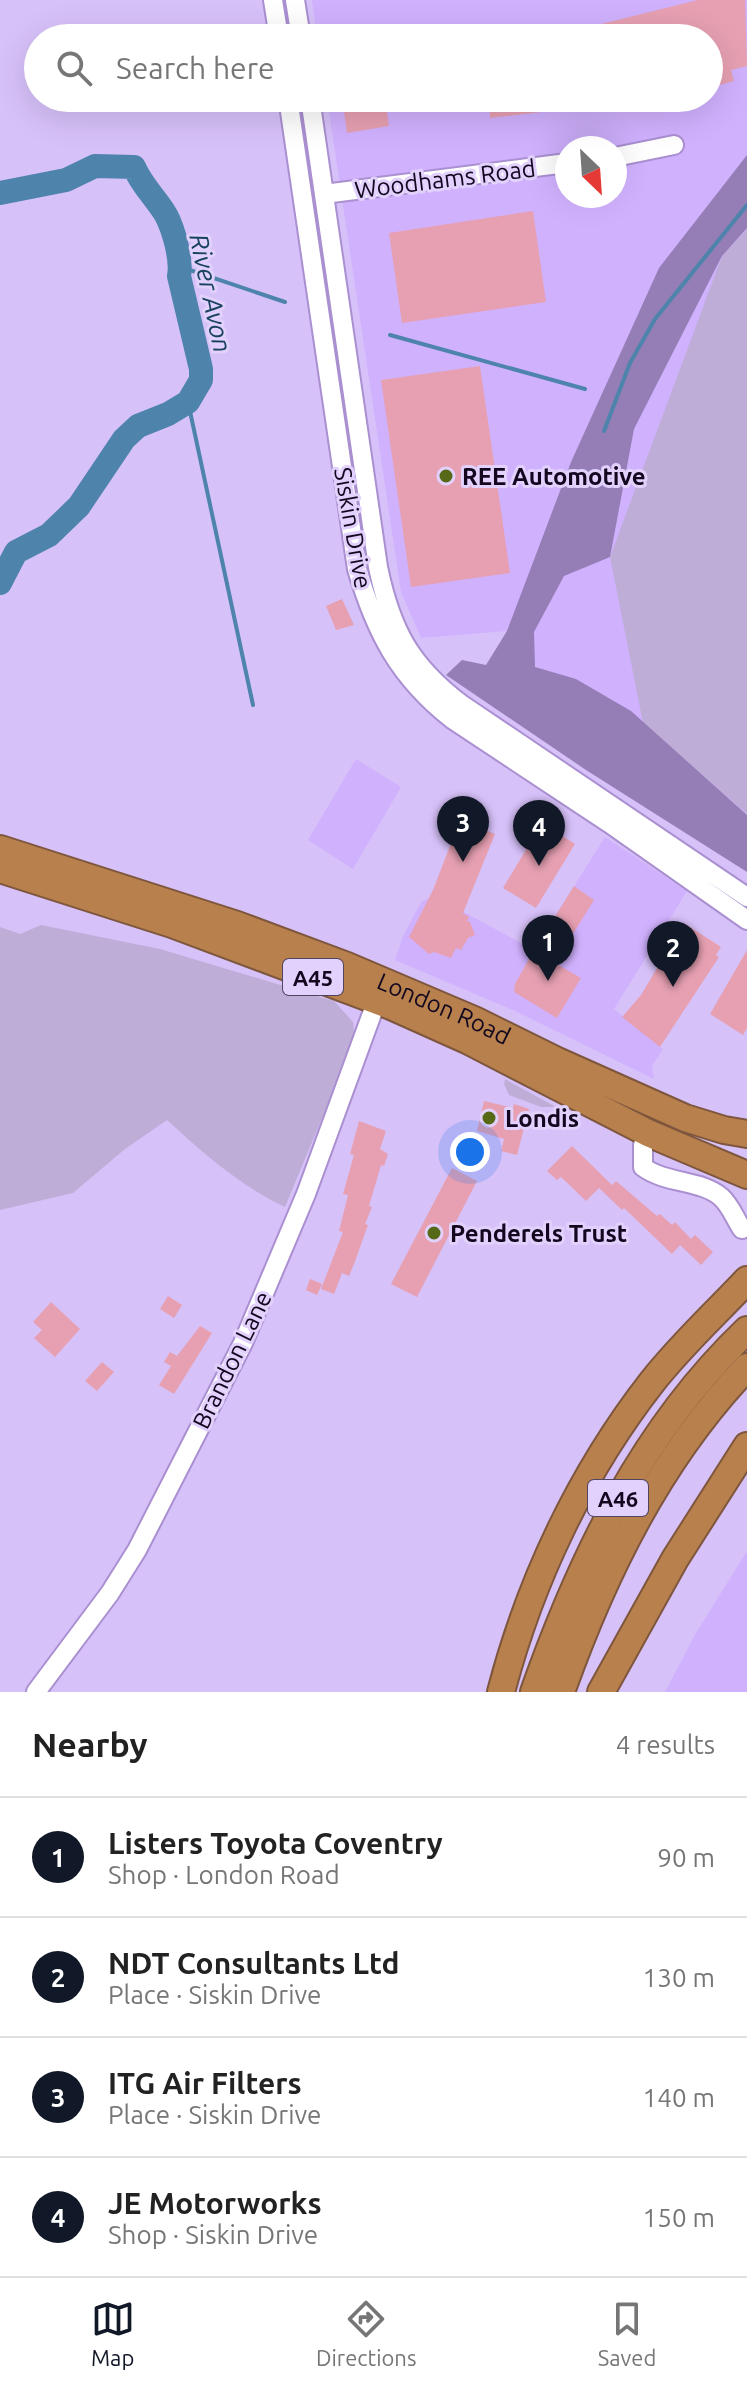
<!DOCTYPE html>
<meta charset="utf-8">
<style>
:root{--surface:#fff;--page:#f2f2f2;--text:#222;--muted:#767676;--line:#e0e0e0;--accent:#111827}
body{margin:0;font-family:Ubuntu,sans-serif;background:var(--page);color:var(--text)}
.compass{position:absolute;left:555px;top:136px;width:72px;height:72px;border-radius:50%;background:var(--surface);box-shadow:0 8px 32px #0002;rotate:155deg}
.you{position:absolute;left:470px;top:1152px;width:28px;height:28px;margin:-20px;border:6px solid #fff;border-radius:50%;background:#1a73e8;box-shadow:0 0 0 12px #1a73e833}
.badge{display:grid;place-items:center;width:52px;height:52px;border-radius:50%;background:var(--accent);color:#fff;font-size:26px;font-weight:700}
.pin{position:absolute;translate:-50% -66px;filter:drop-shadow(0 2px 4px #0008)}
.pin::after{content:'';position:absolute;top:42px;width:28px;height:24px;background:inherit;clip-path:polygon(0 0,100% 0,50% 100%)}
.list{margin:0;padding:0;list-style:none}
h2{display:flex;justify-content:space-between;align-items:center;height:104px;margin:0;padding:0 32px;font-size:34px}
h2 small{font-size:26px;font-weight:400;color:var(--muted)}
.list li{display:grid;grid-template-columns:52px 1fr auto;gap:24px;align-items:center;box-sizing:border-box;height:120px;padding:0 32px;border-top:2px solid var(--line)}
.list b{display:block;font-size:30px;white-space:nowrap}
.list p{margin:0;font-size:26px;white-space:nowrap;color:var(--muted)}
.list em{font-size:26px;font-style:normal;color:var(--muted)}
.icon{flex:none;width:44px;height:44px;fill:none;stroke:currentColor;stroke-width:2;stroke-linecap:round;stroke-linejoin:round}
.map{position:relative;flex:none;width:747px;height:1692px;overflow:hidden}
.search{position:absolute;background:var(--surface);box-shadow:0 8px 32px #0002;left:24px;right:24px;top:24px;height:88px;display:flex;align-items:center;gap:20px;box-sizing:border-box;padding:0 28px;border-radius:44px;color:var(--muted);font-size:30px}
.sheet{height:584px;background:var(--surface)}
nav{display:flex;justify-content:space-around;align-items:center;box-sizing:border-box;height:112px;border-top:2px solid var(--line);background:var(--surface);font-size:22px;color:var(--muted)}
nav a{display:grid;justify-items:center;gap:4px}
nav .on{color:var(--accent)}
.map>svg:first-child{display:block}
</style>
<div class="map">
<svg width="747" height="1692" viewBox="0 0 747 1692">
<rect width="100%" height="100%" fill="#d7c1f9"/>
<!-- built -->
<path fill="#d0b1fe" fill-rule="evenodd" d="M 312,0 L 747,0 L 747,858 L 480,693 L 507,631 L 421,638 L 401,592 L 327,98 L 709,98 L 709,38 L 317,38 ZM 567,148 L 615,148 L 615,196 L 567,196 Z
M 356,759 L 401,787 L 353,869 L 308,840 Z
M 605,837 L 687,891 L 614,1009 L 663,1049 L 652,1066 L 654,1079 L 513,1010 L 395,960 L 403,936 L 421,902 L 430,898 L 458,909 L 534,950 Z
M 747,1551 L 747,1692 L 665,1692 L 696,1633 Z"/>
<!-- green -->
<path fill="#beaed7" d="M 747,229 L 747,814 L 643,723 L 610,557 L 722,256 Z
M 41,925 L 160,949 L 334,1001 L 353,1022 L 355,1039 L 285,1207 C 239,1185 204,1154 167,1120 L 125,1149 L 73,1193 L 0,1210 L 0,927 L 20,934 Z
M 505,1079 L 556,1107 L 541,1107 L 509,1095 L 504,1084 Z"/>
<!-- forest -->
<path fill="#947eb5" d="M 747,155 L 747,228 L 722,256 L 634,429 L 610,557 L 564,576 L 534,632 L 535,667 L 576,679 L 631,711 L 747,815 L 747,872 L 586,770 L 446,675 L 462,660 L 486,665 L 507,631 L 571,462 L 659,268 Z"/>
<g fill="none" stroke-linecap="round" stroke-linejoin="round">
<!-- stream -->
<path stroke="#4e84ac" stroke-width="4" d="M 181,267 L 285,302
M 390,335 L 585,389
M 188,402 L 253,705
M 604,431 L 630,363 L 655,319 L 747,205"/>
<!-- river -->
<path stroke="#4e84ac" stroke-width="24" d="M 0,193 L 66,180 L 95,166 L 134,167 C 142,186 156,198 166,215 C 174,230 182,260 179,276 L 201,369 L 201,380 L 188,402 L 168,414 L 138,426 L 124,439 L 79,506 L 49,535 L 16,552 L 0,583"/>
</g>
<!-- building -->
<path fill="#e6a0b2" d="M 698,0 L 745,0 L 747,66 L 731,70 L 734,81 L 709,88 L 709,38 L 591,38 L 589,27 Z
M 342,98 L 439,98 L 440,104 L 387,112 L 389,126 L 347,133 Z
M 489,98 L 557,98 L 558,110 L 490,118 Z
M 533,211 L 546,302 L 402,323 L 389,233 Z
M 480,366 L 510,573 L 411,587 L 381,380 Z
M 342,599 L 354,625 L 336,630 L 326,606 Z
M 460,820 L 495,834 L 463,913 L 469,917 L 467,921 L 470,922 L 475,935 L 468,938 L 461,950 L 456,948 L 451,958 L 434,952 L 429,954 L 409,937 L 433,890 Z
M 542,823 L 575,844 L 536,908 L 503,888 Z
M 574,886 L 594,900 L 555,963 L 581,978 L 557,1018 L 514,992 L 515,984 L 534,950 Z
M 684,923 L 721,947 L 716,955 L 719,957 L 660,1047 L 622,1017 L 641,995 Z
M 747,950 L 747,1028 L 743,1035 L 710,1014 Z
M 484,1101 L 513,1108 L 514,1104 L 529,1109 L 517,1155 L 501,1151 L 504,1139 L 477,1131 Z
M 359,1121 L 386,1131 L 380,1149 L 388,1154 L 384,1166 L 381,1165 L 369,1206 L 372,1207 L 365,1224 L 368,1225 L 354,1264 L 349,1276 L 342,1273 L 334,1294 L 321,1289 L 343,1232 L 339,1231 L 348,1195 L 343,1194 L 354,1155 L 350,1154 Z
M 572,1146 L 612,1185 L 616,1181 L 657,1216 L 660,1214 L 672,1225 L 675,1222 L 691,1239 L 695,1235 L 713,1252 L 701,1265 L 680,1245 L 672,1254 L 624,1208 L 622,1210 L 599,1188 L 586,1201 L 561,1177 L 557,1180 L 547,1171 Z
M 452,1168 L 477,1181 L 417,1297 L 391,1284 Z
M 310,1279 L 322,1284 L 317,1295 L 306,1290 Z
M 168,1296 L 182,1305 L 174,1318 L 160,1309 Z
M 51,1302 L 80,1329 L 55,1357 L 34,1338 L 42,1330 L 33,1322 Z
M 200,1326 L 212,1333 L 174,1394 L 159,1385 L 171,1366 L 164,1362 L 170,1352 L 177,1356 Z
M 102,1362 L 114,1372 L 97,1391 L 85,1381 Z"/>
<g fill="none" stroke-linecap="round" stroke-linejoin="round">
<!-- minor casing -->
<g stroke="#aa8fd1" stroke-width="22">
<path id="minor" d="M 273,0 L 279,38
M 295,0 L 301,38
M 288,98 L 357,569 C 376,633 399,677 452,719 L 609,823 L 747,920
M 310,98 L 378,567 C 391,630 410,665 461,704 L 747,897
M 615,157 L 674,145
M 324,194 L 567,163
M 648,1133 L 643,1145 L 643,1167 C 666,1184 702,1180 721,1197 C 731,1206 735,1219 742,1229
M 36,1692 L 110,1593 L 137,1550 L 243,1343 L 306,1194 L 377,1000"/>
</g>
<!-- highway casing -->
<g stroke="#7e563d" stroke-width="30">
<g id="highway">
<path id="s1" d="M 0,849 L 237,925 L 347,966 L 474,1020 L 555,1060 L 685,1118 L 724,1130 L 747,1134"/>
<path d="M 0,869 L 172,924 L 391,1006 L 467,1040 L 648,1133 L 747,1175"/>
<path d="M 501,1692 C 530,1581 581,1473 652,1382 C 681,1345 715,1314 747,1280"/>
<path d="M 534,1692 C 581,1559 643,1429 747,1330"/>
<path d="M 561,1692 C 603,1574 659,1459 747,1367"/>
<path d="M 601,1692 L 675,1559 L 747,1446"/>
</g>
</g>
<!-- minor -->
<use href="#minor" stroke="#fff" stroke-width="18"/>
<!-- highway -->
<use href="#highway" stroke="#b8804d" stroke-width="26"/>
</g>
<!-- markers -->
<g fill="#556917" stroke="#e1d1fc" stroke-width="3">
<circle cx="446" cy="476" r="8"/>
<circle cx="489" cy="1118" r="8"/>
<circle cx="434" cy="1233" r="8"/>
</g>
<g text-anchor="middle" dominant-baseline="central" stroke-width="6" stroke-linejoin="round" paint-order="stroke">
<!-- shield labels -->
<g fill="#e1d1fc" stroke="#504461" stroke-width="2">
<rect x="283" y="959" width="60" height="36" rx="6"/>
<rect x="588" y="1480" width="60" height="36" rx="6"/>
</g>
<g font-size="22" font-weight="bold" fill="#12071f">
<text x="313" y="977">A45</text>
<text x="618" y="1498">A46</text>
</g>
<!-- street labels -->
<g font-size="24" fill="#12071f" stroke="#e1d1fc">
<text transform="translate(445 179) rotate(-7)">Woodhams Road</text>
<text transform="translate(353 528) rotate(80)">Siskin Drive</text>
<text stroke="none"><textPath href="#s1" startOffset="472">London Road</textPath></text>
<text transform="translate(232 1360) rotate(-64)">Brandon Lane</text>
</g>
<!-- poi labels -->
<g font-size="24" font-weight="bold" fill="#12071f" stroke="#e1d1fc" text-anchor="start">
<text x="462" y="476">REE Automotive</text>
<text x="505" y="1118">Londis</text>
<text x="450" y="1233">Penderels Trust</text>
</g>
<!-- water labels -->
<g font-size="26" font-style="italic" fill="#18425f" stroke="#e1d1fc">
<text transform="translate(211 293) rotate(78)">River Avon</text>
</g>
</g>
</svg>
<svg class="compass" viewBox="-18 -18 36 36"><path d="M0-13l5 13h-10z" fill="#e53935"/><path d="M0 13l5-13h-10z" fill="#767676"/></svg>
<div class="you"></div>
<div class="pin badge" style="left:548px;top:981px">1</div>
<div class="pin badge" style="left:673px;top:987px">2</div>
<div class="pin badge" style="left:463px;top:862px">3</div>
<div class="pin badge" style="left:539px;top:866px">4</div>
<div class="search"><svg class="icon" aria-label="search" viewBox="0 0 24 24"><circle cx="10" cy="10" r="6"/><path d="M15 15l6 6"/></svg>Search here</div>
</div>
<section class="sheet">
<h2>Nearby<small>4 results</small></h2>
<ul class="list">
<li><span class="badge">1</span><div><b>Listers Toyota Coventry</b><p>Shop · London Road</p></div><em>90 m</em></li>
<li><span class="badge">2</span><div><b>NDT Consultants Ltd</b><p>Place · Siskin Drive</p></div><em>130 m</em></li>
<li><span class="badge">3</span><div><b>ITG Air Filters</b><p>Place · Siskin Drive</p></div><em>140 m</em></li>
<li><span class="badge">4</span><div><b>JE Motorworks</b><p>Shop · Siskin Drive</p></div><em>150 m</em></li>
</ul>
</section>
<nav>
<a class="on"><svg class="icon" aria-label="map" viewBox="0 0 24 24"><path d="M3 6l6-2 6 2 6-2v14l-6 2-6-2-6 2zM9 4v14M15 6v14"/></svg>Map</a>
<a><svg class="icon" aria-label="directions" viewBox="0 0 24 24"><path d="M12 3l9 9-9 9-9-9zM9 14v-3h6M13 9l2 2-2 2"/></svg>Directions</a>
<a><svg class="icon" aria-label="saved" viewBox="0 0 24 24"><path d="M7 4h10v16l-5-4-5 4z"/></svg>Saved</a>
</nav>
